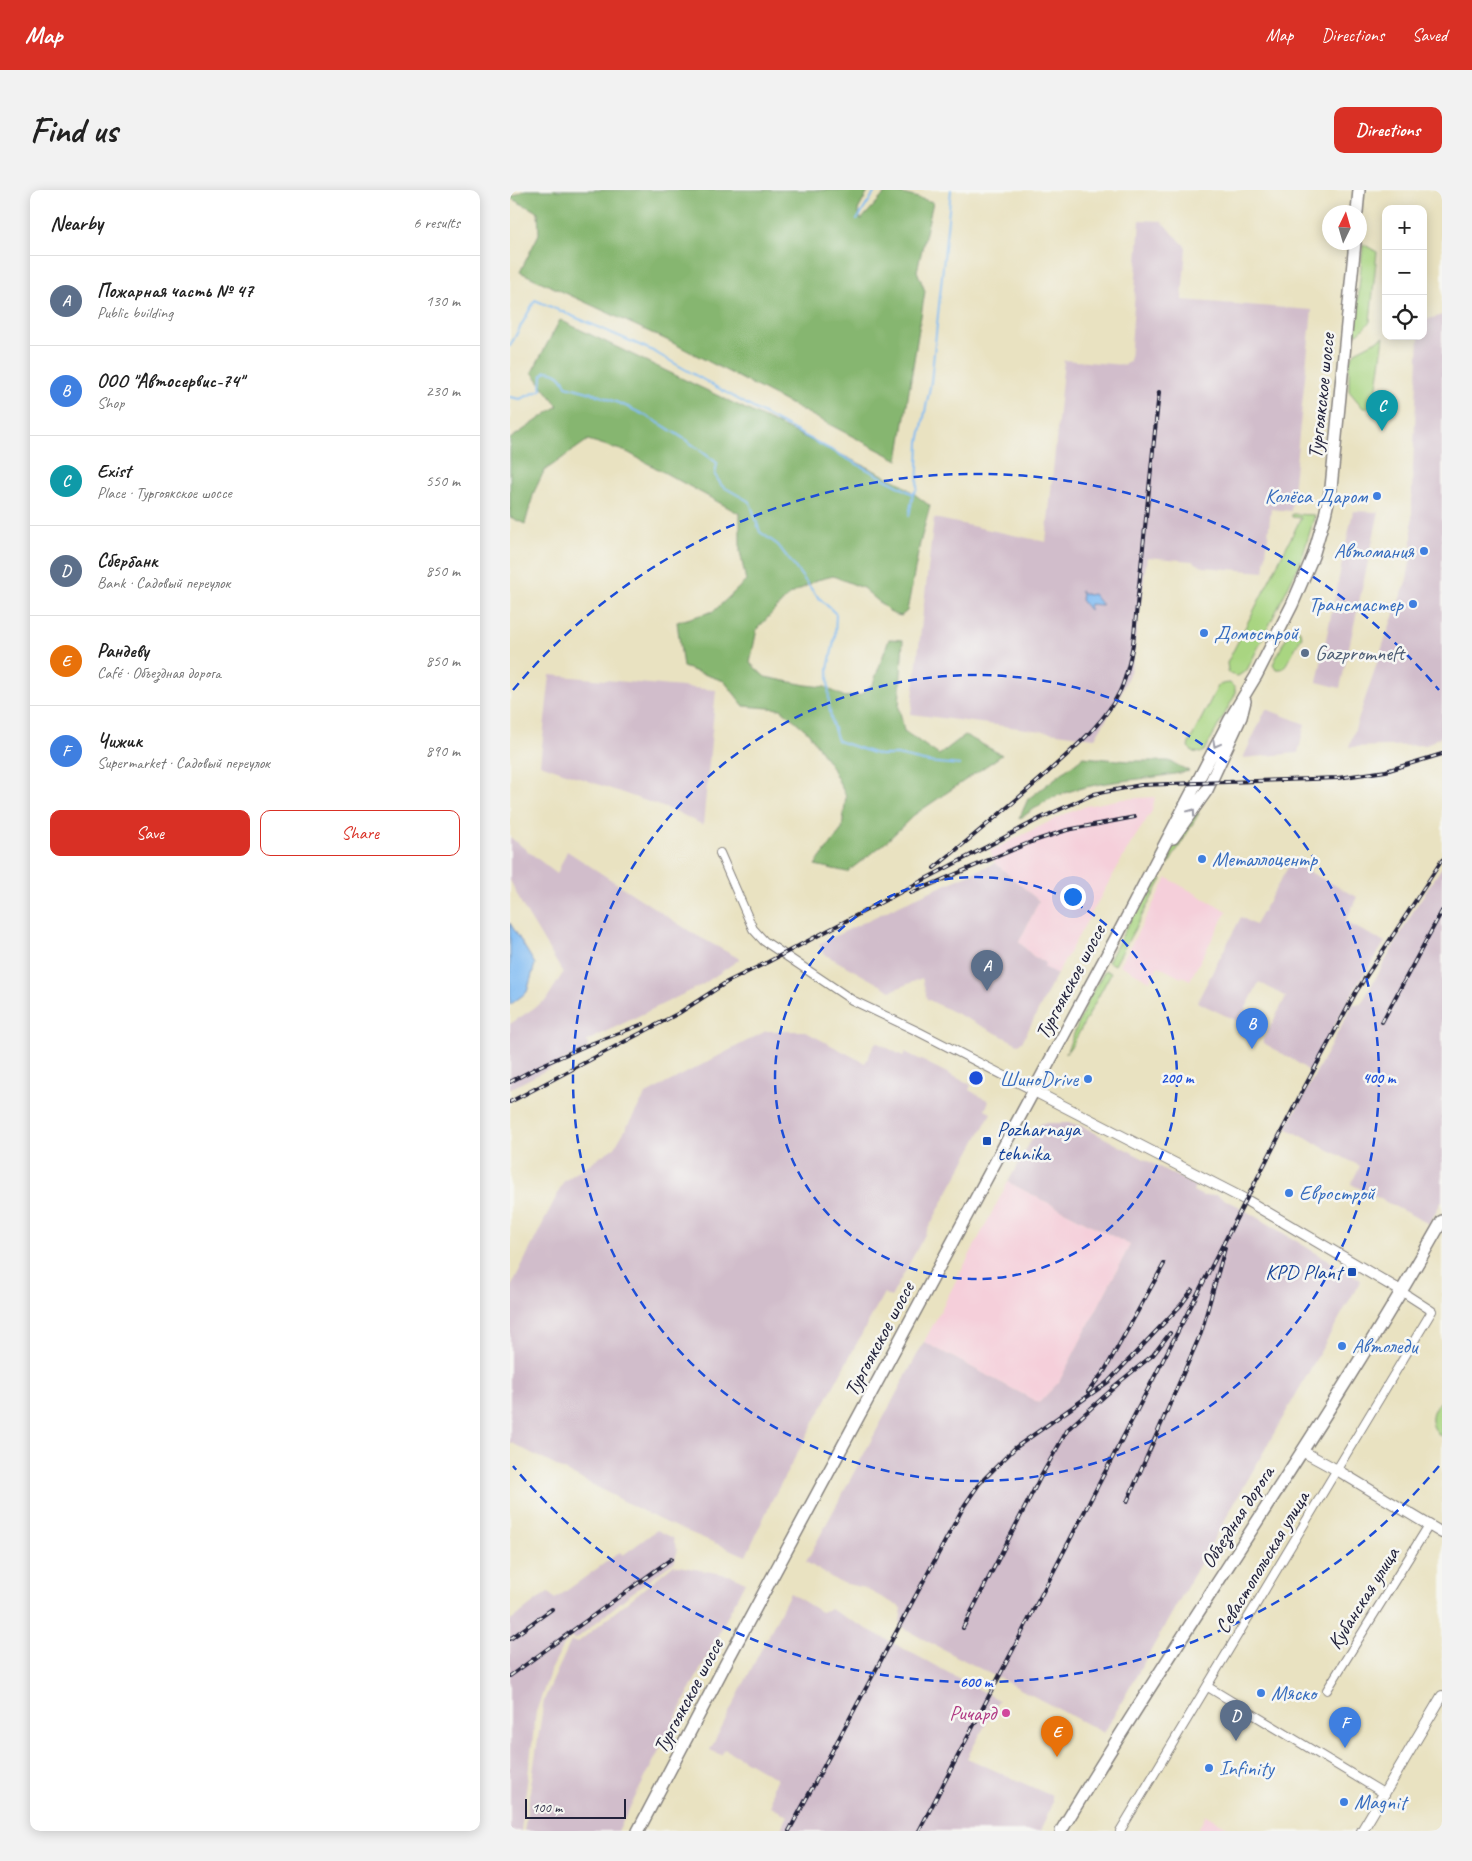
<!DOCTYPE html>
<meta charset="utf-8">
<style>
:root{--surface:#fff;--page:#f2f2f2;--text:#222;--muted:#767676;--line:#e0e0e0;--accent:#d93025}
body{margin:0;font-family:Caveat,sans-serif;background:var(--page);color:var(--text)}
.controls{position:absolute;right:15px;top:15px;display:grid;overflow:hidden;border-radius:10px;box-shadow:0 2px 12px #0003}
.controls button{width:45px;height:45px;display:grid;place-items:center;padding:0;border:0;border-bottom:1px solid var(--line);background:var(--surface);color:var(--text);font:25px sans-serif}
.compass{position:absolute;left:812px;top:15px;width:45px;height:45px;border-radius:50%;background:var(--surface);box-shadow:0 2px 12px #0003;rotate:5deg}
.scale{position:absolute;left:15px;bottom:12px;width:101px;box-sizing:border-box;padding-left:5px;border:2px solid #22223b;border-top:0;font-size:14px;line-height:18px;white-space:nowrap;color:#22223b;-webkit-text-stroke:4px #f6f6f2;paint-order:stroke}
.you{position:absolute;left:562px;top:706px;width:18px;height:18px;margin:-12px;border:4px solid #fff;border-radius:50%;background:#1a73e8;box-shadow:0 0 0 8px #1a73e833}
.badge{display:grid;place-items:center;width:32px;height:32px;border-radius:50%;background:var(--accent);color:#fff;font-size:16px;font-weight:700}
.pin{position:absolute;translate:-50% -41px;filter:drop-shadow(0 1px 2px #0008)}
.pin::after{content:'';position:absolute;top:26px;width:18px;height:15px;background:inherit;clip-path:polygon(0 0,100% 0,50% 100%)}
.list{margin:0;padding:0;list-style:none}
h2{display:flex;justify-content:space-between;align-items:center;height:65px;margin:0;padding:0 20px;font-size:21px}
h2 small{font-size:16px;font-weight:400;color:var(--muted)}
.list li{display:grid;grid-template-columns:32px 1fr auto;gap:15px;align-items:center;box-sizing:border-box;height:90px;padding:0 20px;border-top:1px solid var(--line)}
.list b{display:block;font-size:19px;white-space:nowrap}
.list p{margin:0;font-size:16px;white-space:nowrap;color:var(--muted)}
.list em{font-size:16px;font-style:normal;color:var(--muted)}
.actions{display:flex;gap:10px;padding:15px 20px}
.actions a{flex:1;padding:11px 0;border:1px solid var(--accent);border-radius:10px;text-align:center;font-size:18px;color:var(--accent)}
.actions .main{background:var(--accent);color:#fff}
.icon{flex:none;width:28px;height:28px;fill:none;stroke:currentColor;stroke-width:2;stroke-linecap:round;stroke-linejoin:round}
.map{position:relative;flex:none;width:932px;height:1641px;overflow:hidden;border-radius:10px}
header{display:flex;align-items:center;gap:30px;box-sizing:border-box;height:70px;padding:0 25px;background:var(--accent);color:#fff}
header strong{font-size:24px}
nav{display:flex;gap:28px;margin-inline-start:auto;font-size:18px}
.intro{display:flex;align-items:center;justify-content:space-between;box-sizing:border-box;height:120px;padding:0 30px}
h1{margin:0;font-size:35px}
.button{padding:12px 22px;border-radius:10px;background:var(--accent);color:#fff;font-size:18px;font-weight:700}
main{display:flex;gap:30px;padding:0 30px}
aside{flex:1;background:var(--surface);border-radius:10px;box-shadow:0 2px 12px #0003}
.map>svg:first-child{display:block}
</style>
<header>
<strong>Map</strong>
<nav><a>Map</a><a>Directions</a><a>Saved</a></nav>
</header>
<div class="intro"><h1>Find us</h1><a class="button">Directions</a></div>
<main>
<aside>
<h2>Nearby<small>6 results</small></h2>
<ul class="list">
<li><span class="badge" style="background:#5c6f8a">A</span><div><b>Пожарная часть № 47</b><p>Public building</p></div><em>130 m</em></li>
<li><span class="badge" style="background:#3f7fe0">B</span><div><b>ООО &quot;Автосервис-74&quot;</b><p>Shop</p></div><em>230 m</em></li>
<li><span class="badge" style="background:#0f9aa8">C</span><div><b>Exist</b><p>Place · Тургоякское шоссе</p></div><em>550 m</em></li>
<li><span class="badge" style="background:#5c6f8a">D</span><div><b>Сбербанк</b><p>Bank · Садовый переулок</p></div><em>850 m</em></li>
<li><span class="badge" style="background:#e8710a">E</span><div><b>Рандеву</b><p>Café · Объездная дорога</p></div><em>850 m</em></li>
<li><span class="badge" style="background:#3f7fe0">F</span><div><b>Чижик</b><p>Supermarket · Садовый переулок</p></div><em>890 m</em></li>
</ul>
<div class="actions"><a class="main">Save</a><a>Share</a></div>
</aside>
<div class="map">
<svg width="932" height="1641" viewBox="0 0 932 1641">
<rect width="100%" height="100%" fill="#f6f6f2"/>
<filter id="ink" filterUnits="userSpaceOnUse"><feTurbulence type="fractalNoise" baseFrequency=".02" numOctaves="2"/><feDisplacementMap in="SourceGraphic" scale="10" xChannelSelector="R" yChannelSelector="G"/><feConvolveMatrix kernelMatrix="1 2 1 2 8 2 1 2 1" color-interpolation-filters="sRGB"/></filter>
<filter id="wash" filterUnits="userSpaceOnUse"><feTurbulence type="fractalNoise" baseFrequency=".0096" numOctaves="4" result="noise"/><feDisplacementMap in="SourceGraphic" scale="20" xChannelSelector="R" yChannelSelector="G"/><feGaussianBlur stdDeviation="1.12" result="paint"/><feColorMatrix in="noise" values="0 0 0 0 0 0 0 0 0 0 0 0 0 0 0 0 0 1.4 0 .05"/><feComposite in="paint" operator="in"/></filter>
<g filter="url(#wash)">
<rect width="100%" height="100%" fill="#e9e2c1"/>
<!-- built -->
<path fill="#f5cfda" d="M 645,607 L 642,621 L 620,655 L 547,784 L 533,777 L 535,773 L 523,766 L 509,752 L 529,711 L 485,673 L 480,661 L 555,624 L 576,616 L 612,609 Z
M 657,688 L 717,721 L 680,790 L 672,786 L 671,788 L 648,776 L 640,791 L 610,775 Z
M 498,992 L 620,1055 L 549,1192 L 529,1213 L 414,1152 Z
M 696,1625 L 724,1641 L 687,1641 Z"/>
<!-- industrial -->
<path fill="#d1bdcb" d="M 630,30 L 651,31 L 676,57 L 672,110 L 802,120 L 781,321 L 761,319 L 754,382 L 693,377 L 682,371 L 637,367 L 621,479 L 609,508 L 585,548 L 401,524 L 424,328 L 536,352 L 554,170 L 614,175 L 620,171 Z
M 932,125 L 932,546 L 916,555 L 839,557 L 876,446 L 897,389 L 902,362 L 902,298 L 909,146 L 913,146 L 913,131 Z
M 843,321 L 869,322 L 830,498 L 807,492 Z
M 40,485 L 206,500 L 193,635 L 167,622 L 30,574 Z
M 756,519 L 795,534 L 788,563 L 733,568 Z
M 0,647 L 47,684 L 57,661 L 184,744 L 230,769 L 192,795 L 77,851 L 78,858 L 0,899 L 0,834 L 36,810 L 53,783 L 12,715 L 0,690 Z
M 781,672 L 847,707 L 835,732 L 875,752 L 846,797 L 799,881 L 785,871 L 752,852 L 776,807 L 749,792 L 729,832 L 687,812 L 731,727 L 745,735 Z
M 485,673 L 529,711 L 509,752 L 523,766 L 535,773 L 534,777 L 547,784 L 512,852 L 508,854 L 417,809 L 412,788 L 381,801 L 314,764 L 309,754 L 389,715 Z
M 932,677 L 932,1011 L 919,1034 L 841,994 L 850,976 L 776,938 L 843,814 L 851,814 L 905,718 Z
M 256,841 L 294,841 L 355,873 L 366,852 L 393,866 L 395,862 L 461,895 L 459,900 L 479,911 L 475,920 L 481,923 L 381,1107 L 374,1103 L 262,1310 L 236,1366 L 150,1330 L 0,1252 L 0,1099 L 54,991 L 105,957 L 136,904 Z
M 531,933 L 560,933 L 572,936 L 685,996 L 683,1001 L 693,1006 L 706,1005 L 728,1016 L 851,1090 L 594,1543 L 491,1489 L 492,1487 L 488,1488 L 396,1440 L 390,1433 L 392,1418 L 354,1398 L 329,1392 L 296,1372 L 414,1152 L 529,1213 L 549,1192 L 620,1055 L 498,992 Z
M 147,1340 L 163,1348 L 167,1360 L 165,1371 L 118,1406 L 65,1450 L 61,1446 L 53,1457 L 40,1482 L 26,1522 L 11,1641 L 0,1641 L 0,1431 L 38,1402 L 45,1409 L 110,1362 L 113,1365 Z
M 163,1375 L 223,1386 L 235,1392 L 108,1641 L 14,1641 L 34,1510 L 61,1451 L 67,1453 Z
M 280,1403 L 311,1422 L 320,1419 L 489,1510 L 457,1568 L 542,1606 L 542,1613 L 531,1641 L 270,1641 L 278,1626 L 261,1617 L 263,1597 L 267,1589 L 215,1559 L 211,1565 L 200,1560 Z"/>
<!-- green -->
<path fill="#a9d581" stroke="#667c5e" d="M 853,54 L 867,62 L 860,132 L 848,144 L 845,143 Z
M 874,147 L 864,218 L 853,218 L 839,201 L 839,172 L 845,162 Z
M 782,324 L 805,325 L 791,371 L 737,480 L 728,486 L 722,485 L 718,481 L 717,473 L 791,328 L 782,327 Z
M 784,438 L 788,438 L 792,446 L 777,473 L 772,479 L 766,479 L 763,474 L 780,440 Z
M 720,493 L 725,498 L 725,505 L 695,560 L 691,563 L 683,562 L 678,557 L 679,553 L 708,496 L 711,494 Z
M 689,623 L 658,675 L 655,670 L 685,624 Z
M 652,689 L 605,775 L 598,772 L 641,692 Z
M 595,780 L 601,783 L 563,854 L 556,863 L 578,810 Z
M 932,1211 L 932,1247 C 919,1238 918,1220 932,1211 Z"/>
<!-- forest -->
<path fill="#86b66f" stroke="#546c55" d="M 15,0 L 359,0 L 348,20 L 351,30 L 378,0 L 423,12 L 407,81 L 415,101 L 388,270 L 159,151 L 10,82 L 29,44 L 28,22 L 0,8 Z
M 50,130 L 390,293 L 420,316 L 410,353 L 397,421 L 391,426 L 383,424 L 353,398 L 323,386 L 307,390 L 278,406 L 247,439 L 240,473 L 255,487 L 296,495 L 315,497 L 335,507 L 350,505 L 363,494 L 379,449 L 393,450 L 389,517 L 394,541 L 429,565 L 455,545 L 492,565 L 404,625 L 375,653 L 337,682 L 305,675 L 332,639 L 336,606 L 321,576 L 298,542 L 271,519 L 234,516 L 214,491 L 173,477 L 167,432 L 204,421 L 236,391 L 230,361 L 230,324 L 117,262 L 78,250 L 34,281 L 24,302 L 15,334 L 0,327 L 0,249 L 48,216 L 22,182 Z
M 573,567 L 619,571 L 659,571 L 679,581 C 637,591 591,589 549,605 C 535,610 522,621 509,629 L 518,609 Z"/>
<!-- water -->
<path fill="#81bcf3" stroke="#526f97" d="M 570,401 L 578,405 L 583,404 L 592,415 L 580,414 L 579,420 L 571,410 L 572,404 Z
M 0,733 L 25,774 L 17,802 L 0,815 Z"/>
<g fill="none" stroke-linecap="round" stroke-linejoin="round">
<!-- stream -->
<path stroke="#81bcf3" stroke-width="2" d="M 347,30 L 366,0
M 0,156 L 25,110 L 141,160 L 252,223 L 403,304 L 399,326
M 0,207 L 10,209 L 31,200 L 32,185 L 36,181 C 47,182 52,186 56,196 C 115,210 160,236 207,273 L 205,285 L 212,296 L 240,312 L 250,342 L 268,355 L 306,405 L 326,424 L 325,447 L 318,479 L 319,516 L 322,533 L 328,551 L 369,565 L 387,565 L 418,572 L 450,575
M 403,304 L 407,299 L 409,252 L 421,192 L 441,0"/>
</g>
</g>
<g filter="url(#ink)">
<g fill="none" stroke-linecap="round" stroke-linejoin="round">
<!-- street casing -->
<g stroke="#86827e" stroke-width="10">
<path id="street" d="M 210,663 L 243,739 L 254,751 L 342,810 L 409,842 L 524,901
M 698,1497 L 875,1604
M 817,1500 L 919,1335
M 610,1641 L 922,1121 L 891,1101"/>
</g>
<!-- secondary casing -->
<g stroke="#86827e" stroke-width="12">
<path id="secondary" d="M 524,901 L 736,1010 L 891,1101
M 792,1261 L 827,1280 L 932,1343
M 852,1641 L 932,1506"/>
</g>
<!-- primary casing -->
<g stroke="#86827e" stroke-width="14">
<path id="primary" d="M 847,22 L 849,0
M 663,648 L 697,600 L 731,527 L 735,511
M 128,1641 L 216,1473 L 608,744 L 720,529 L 746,486 L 782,415 L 803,366 L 815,325 L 821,298 L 845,52
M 551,1641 C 674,1435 814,1240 932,1031"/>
</g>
<!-- street -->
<use href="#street" stroke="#fff" stroke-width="8"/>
<!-- secondary -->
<use href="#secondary" stroke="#fff" stroke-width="10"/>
<!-- primary -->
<use href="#primary" stroke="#fff" stroke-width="11"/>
<!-- rail casing -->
<g stroke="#22223b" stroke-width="4">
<path id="rail" d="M 424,678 C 462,647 500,616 537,583 C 564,558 594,534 610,501 C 617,486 620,470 623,454 L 649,202
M 401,703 L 521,652 L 557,640 L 625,627
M 872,832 L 932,721
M 0,892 L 30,876 L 75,856 L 133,834
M 0,912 L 169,823 L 217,792 L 258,772 L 531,628 L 584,604 L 631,595 L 828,588 L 876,581 L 932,564
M 602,1198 L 643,1165 L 660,1143
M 578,1202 L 595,1180 L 654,1074
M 617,1312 L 691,1143 L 715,1058
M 453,1438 L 530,1288 L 558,1239 L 608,1194
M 0,1449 L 42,1419
M 0,1486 L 161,1369
M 279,1641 L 454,1316 L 469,1294 L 505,1258 L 598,1192 L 671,1115 L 682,1100
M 409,1641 L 793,900 L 846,802 L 932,670"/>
</g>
<!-- rail -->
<use href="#rail" stroke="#f6f6f2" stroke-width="2" stroke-dasharray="5.5" stroke-linecap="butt"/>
</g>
<!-- one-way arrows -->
<defs><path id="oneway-chevron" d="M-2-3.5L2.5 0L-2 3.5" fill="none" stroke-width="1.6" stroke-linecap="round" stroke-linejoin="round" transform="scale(1.25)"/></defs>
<g stroke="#9c9ca7">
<use href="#oneway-chevron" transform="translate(706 554) rotate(118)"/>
<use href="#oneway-chevron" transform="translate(682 622) rotate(-54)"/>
</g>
</g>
<!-- distance rings -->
<g fill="none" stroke="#1d4ed8" stroke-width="2.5" stroke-dasharray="9 6">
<circle cx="466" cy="888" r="201"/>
<circle cx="466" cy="888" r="403"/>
<path d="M929 1276A604 604 0 0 1 3 1276M3 500A604 604 0 0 1 929 500"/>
</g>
<!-- markers -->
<g fill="#3f7fe0" stroke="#f6f6f2" stroke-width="2">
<circle cx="867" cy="306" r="5"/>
<circle cx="914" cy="361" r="5"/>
<circle cx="903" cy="414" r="5"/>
<circle cx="694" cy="443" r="5"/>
<circle cx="692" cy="669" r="5"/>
<circle cx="578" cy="889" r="5"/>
<circle cx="779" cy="1003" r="5"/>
<circle cx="832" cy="1156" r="5"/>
<circle cx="751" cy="1503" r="5"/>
<circle cx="699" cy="1578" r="5"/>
<circle cx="834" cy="1612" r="5"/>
</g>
<circle fill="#5c6f8a" stroke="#f6f6f2" stroke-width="2" cx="795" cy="463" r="5"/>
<g fill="#1a4fb4" stroke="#f6f6f2" stroke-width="2">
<rect x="472" y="946" width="10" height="10" rx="2.5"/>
<rect x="837" y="1077" width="10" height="10" rx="2.5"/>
</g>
<circle fill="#d1479c" stroke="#f6f6f2" stroke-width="2" cx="496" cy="1523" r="5"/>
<g text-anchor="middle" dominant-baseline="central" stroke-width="5" stroke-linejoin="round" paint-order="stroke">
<!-- street labels -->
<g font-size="21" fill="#22223b" stroke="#f6f6f2">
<text transform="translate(811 206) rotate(-84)">Тургоякское шоссе</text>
<text transform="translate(560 792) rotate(-62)">Тургоякское шоссе</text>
<text transform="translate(369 1149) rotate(-62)">Тургоякское шоссе</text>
<text transform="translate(727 1327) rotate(-57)">Объездная дорога</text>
<text transform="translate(752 1372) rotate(-59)">Севастопольская улица</text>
<text transform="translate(853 1408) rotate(-58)">Кубанская улица</text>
<text transform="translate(178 1506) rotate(-62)">Тургоякское шоссе</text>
</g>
<!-- shop labels -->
<g font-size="21" fill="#366cbe" stroke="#f6f6f2" text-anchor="start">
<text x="857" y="306" text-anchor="end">Колёса Даром</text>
<text x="904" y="361" text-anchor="end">Автомания</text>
<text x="893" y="414" text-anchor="end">Трансмастер</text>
<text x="704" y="443">Домострой</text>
<text x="702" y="669">Металлоцентр</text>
<text x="568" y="889" text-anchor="end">ШиноDrive</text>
<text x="789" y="1003">Еврострой</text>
<text x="842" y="1156">Автоледи</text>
<text x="761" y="1503">Мяско</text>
<text x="709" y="1578">Infinity</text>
<text x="844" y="1612">Magnit</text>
</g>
<!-- service labels -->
<g font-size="21" fill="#4e5e75" stroke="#f6f6f2" text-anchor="start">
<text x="805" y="463">Gazpromneft</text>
</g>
<!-- transit labels -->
<g font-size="21" fill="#164399" stroke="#f6f6f2" text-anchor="start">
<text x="487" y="939">Pozharnaya<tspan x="487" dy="24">tehnika</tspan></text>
<text x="832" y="1082" text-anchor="end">KPD Plant</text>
</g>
<!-- hotel labels -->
<g font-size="21" fill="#b23c85" stroke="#f6f6f2" text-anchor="end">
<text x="486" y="1523">Ричард</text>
</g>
</g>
<circle cx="466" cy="888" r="8" fill="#1d4ed8" stroke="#f6f6f2" stroke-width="2.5"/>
<g font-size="15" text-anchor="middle" font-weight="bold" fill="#1d4ed8" stroke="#f6f6f2" stroke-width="5" stroke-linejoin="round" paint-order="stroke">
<text x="667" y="893">200 m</text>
<text x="869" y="893">400 m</text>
<text x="466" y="1497">600 m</text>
</g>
</svg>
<div class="controls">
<button>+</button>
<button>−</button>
<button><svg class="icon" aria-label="locate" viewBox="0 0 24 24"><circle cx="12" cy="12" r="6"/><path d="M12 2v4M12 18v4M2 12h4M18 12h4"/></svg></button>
</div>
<svg class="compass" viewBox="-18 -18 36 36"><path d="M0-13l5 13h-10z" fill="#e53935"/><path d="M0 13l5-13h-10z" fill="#767676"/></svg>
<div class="scale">100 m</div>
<div class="you"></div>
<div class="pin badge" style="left:477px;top:801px;background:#5c6f8a">A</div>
<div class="pin badge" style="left:742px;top:859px;background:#3f7fe0">B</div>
<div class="pin badge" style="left:872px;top:241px;background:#0f9aa8">C</div>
<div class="pin badge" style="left:726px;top:1551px;background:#5c6f8a">D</div>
<div class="pin badge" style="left:547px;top:1567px;background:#e8710a">E</div>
<div class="pin badge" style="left:835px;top:1558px;background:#3f7fe0">F</div>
</div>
</main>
